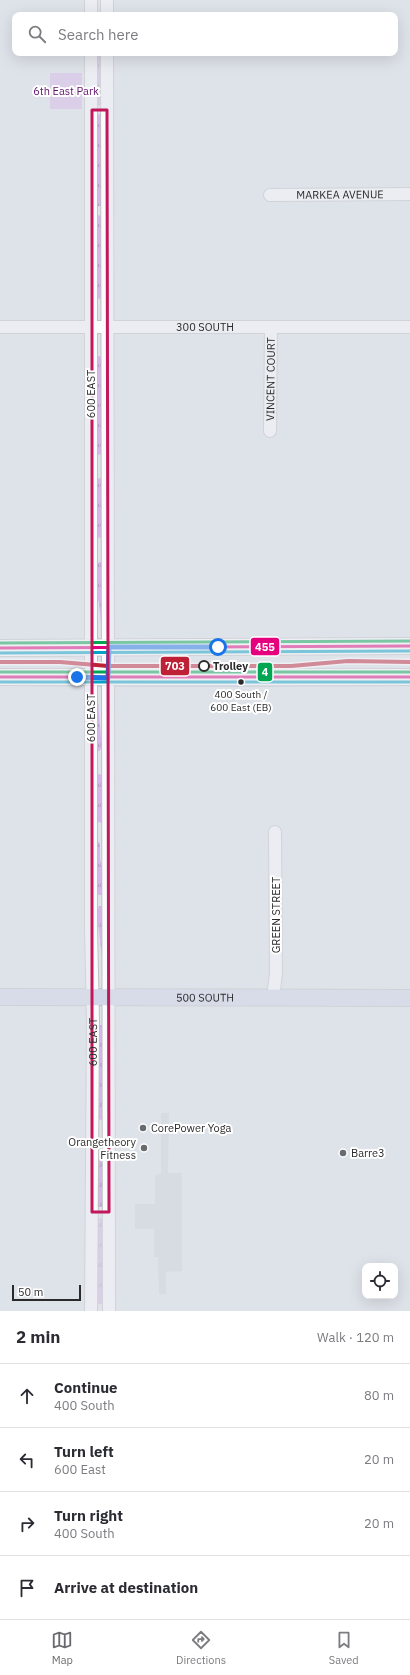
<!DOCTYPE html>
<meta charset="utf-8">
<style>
:root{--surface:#fff;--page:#f7f7f7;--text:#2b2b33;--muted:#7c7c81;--line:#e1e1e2;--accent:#696a6d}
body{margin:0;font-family:"IBM Plex Sans",sans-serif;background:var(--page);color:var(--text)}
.controls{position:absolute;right:12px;bottom:12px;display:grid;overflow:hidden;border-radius:8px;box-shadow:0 4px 16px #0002}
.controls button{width:36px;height:36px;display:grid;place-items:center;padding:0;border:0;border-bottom:1px solid var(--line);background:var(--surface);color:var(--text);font:20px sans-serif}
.scale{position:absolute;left:12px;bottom:10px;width:69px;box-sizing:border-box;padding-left:4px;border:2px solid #2a2a2a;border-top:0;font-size:11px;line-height:14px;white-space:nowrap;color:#2a2a2a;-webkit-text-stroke:3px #fff;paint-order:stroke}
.stop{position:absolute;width:12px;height:12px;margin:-9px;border:3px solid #1a73e8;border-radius:50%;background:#fff}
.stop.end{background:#1a73e8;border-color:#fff;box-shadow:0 1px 4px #0008}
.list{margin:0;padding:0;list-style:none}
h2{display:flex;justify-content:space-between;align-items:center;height:52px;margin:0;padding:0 16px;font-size:17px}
h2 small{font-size:13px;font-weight:400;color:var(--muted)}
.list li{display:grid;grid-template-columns:26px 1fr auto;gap:12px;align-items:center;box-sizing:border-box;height:64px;padding:0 16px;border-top:1px solid var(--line)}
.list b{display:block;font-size:15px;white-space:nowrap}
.list p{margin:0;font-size:13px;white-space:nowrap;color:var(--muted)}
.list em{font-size:13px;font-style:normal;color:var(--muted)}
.icon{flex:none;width:22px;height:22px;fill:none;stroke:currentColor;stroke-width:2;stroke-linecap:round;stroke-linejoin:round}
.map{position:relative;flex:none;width:410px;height:1311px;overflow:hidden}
.search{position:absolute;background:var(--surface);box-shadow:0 4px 16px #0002;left:12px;right:12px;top:12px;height:44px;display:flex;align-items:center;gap:10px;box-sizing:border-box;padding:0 14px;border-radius:8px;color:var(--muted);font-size:15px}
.sheet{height:308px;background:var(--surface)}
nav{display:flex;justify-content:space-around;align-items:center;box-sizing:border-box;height:56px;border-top:1px solid var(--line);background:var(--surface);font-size:11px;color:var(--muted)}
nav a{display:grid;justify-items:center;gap:2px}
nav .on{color:var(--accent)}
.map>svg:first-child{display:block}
</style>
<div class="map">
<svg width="410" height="1311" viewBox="0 0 410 1311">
<defs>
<pattern id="grass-tufts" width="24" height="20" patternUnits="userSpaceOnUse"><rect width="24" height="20" fill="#d7b6e9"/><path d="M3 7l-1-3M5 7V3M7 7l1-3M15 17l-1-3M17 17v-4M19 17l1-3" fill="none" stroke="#af94bd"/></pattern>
</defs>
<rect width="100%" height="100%" fill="#dee2e9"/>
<!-- grass -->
<path fill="url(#grass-tufts)" d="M 94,53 L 104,53 L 102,105 L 96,105 Z
M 100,114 L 102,115 L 102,206 L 96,206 L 96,115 Z
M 98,215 L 103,217 L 104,298 L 97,299 L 95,217 Z
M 98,356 L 103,357 L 103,453 L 99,455 L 96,453 L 96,357 Z
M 101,478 L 103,479 L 103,537 L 98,538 L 96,537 L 96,479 Z
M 100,562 L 103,563 L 103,635 L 102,634 L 99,604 L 95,584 L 97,563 Z
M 97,691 L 102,748 L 99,751 L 96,750 Z
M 98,774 L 103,775 L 103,823 L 97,822 L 97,775 Z
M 97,841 L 100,843 L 100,859 L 106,889 L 103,895 L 97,895 L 96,842 Z
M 99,906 L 104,907 L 103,968 L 97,912 Z
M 100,1025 L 103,1026 L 103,1119 L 101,1120 L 97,1119 L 97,1026 Z
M 100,1150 L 105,1153 L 104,1206 L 100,1207 L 96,1206 L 97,1151 Z
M 101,1218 L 103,1218 L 104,1303 L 99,1304 L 96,1301 L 97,1219 Z"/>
<!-- park -->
<path fill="#d7b6e9" d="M 50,73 L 82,73 L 82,109 L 50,109 Z"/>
<!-- plaza -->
<path fill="#ced2d9" d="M 161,1113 L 169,1113 L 168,1173 L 182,1173 L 182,1271 L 166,1272 L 166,1294 L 159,1294 L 158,1257 L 154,1257 L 154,1229 L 135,1229 L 135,1204 L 155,1204 L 155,1175 L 161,1174 Z"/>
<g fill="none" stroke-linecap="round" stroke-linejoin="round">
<!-- minor casing -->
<g stroke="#c0c2c2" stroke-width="14">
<g id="minor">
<path d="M 91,0 L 91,15"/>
<path d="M 107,15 L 107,0"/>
<path d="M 107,53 L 109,1311"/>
<path id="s1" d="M 270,195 L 410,194"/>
<path id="s2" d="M 0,327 L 410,327"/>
<path id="s3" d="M 270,431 L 271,327"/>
<path d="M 273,998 L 276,973 L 275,832"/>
<path id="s4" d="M 91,1311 L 93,1021 L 91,927 L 91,53"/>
</g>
</g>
<!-- major casing -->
<g stroke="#bdbec0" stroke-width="18">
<g id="major">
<path d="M 0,648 L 410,646"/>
<path d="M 0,677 L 189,678 L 410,677"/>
<path id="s5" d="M 0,997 L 410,998"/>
</g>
</g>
<!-- minor -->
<use href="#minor" stroke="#fafbfc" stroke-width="12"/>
<!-- major -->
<use href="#major" stroke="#d1d6e8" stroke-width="16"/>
<!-- bus-1 casing -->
<g stroke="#fff" stroke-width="6">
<path id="bus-1" d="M 0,648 L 410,646
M 0,677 L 410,677"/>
</g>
<!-- bus-2 casing -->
<g stroke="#fff" stroke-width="6">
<path id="bus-2" d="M 0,653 L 410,651
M 0,682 L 410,682"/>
</g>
<!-- bus-3 casing -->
<g stroke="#fff" stroke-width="6">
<path id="bus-3" d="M 0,643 L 410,641
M 0,672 L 410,672"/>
</g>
<!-- bus-1 -->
<use href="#bus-1" stroke="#e5007d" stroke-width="3"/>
<!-- bus-2 -->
<use href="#bus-2" stroke="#02a3c6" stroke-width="3"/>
<!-- bus-3 -->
<use href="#bus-3" stroke="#00a651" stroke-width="3"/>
<!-- rail-1 casing -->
<g stroke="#fff" stroke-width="7">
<path id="rail-1" d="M 0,662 L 60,662 L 108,666 L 291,666 L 348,661 L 410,662"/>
</g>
<!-- rail-1 -->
<use href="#rail-1" stroke="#be2036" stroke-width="4"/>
</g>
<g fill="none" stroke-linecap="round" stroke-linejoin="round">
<!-- route -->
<path stroke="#1a73e8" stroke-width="5" d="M 77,677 L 108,678 L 109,647 L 218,647"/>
</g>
<!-- marked area -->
<path d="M0 0H410V1311H0ZM 92,110 L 107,110 L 109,1212 L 92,1212 Z" fill="#dee2e9" fill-opacity=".55" fill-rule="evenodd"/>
<path fill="none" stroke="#c2185b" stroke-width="3" stroke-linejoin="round" d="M 92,110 L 107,110 L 109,1212 L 92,1212 Z"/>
<!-- markers -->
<circle fill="#fff" stroke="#2a2a2a" stroke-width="2" cx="204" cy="666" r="5"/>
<circle fill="#2a2a2a" stroke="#fff" stroke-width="1.5" cx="241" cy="682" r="3.5"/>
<g fill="#696a6d" stroke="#fff" stroke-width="1.5">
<circle cx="143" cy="1128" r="4"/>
<circle cx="144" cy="1148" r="4"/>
<circle cx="343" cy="1153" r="4"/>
</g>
<g text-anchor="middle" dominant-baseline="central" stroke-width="4" stroke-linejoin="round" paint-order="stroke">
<!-- bus labels -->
<g font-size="10" fill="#2a2a2a" stroke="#fff">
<text x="241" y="694">400 South /<tspan x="241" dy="13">600 East (EB)</tspan></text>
</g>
<!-- park labels -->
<g font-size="11" fill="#60146d" stroke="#fff">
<text x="66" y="91">6th East Park</text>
</g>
<!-- street labels -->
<g font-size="11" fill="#2a2a2a" stroke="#fff">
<text stroke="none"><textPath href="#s1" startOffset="70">MARKEA AVENUE</textPath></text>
<text stroke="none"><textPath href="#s2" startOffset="205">300 SOUTH</textPath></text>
<text stroke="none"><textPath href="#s3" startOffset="52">VINCENT COURT</textPath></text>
<text transform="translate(91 394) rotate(-90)">600 EAST</text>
<text transform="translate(91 718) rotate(-90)">600 EAST</text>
<text transform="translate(276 915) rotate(-90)">GREEN STREET</text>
<text stroke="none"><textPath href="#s5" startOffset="205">500 SOUTH</textPath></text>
<text stroke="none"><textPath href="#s4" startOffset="269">600 EAST</textPath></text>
</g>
<!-- stop labels -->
<g font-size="11" font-weight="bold" fill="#2a2a2a" stroke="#fff" text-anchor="start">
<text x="213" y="666">Trolley</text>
</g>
<!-- poi labels -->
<g font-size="11" fill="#2a2a2a" stroke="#fff" text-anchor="start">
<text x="151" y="1128">CorePower Yoga</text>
<text x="136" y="1142" text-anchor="end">Orangetheory<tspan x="136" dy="13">Fitness</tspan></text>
<text x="351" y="1153">Barre3</text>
</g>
</g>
<g stroke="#fff" stroke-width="1.5">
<rect x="250" y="637" width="30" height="19" rx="4" fill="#e5007d"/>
<rect x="160" y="656" width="30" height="20" rx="4" fill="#be2036"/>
<rect x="257" y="662" width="16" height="20" rx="4" fill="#00a651"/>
</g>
<g font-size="11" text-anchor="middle" font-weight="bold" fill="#fff">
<text x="265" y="651">455</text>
<text x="175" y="670">703</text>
<text x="265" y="676">4</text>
</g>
</svg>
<div class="controls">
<button><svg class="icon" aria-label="locate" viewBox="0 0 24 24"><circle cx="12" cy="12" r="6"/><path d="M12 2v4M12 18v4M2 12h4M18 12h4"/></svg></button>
</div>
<div class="scale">50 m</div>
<div class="stop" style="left:218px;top:647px"></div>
<div class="stop end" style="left:77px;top:677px"></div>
<div class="search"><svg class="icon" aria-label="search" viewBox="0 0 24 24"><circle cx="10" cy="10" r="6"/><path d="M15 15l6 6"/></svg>Search here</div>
</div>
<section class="sheet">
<h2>2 min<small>Walk · 120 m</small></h2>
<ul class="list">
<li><svg class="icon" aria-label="ahead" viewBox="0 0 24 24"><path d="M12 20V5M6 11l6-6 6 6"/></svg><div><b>Continue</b><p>400 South</p></div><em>80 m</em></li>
<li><svg class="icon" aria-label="left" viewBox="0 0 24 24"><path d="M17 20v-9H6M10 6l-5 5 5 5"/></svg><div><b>Turn left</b><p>600 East</p></div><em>20 m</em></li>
<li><svg class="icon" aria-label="right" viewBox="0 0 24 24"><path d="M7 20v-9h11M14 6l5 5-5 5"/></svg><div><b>Turn right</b><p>400 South</p></div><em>20 m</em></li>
<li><svg class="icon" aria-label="arrive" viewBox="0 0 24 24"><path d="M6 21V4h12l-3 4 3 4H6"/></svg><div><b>Arrive at destination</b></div></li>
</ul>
</section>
<nav>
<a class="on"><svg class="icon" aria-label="map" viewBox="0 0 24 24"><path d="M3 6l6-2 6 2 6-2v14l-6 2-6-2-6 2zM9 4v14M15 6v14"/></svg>Map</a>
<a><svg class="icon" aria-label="directions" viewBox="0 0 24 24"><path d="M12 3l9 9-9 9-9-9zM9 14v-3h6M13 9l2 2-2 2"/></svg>Directions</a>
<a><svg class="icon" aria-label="saved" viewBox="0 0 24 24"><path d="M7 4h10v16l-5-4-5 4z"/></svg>Saved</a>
</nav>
